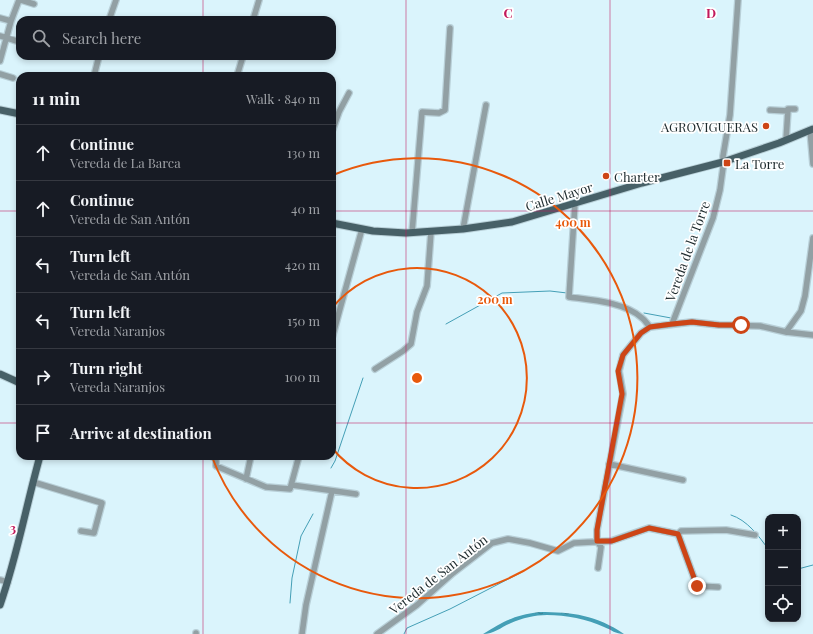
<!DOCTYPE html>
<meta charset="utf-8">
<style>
:root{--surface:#171b24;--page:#20242c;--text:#f1f3f6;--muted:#9ea1a6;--line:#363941}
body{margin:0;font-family:"Playfair Display",serif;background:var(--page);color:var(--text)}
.controls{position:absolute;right:12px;bottom:12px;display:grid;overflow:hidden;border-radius:8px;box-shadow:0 2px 6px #0003}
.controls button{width:36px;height:36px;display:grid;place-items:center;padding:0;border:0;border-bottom:1px solid var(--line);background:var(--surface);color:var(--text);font:20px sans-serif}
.stop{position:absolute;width:12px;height:12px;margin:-9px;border:3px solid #cd4516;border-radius:50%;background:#fff}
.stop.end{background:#cd4516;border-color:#fff;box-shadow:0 1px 4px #0008}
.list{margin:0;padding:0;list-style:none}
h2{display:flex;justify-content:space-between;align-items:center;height:52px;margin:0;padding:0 16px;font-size:17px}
h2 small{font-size:13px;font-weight:400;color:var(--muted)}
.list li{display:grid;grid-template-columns:26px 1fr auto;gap:12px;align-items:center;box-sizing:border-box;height:56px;padding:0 16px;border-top:1px solid var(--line)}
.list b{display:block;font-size:15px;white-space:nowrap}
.list p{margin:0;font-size:13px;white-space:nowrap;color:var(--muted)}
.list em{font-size:13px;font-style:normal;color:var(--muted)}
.icon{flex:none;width:22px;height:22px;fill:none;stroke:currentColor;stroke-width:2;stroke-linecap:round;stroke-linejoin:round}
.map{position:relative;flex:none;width:813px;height:634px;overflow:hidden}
.search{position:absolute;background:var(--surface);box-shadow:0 2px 6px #0003;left:16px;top:16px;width:320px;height:44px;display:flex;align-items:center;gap:10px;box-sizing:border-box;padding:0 14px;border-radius:12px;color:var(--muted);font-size:15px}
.panel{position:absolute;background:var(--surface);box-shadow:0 2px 6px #0003;left:16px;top:72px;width:320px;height:388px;border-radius:12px}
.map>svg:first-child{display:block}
</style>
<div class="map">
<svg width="813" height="634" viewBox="0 0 813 634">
<defs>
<pattern id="water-ripples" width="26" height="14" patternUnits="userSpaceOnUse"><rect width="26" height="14" fill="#449fb6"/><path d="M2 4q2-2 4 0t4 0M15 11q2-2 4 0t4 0" fill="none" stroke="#388294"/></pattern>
</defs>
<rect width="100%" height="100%" fill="#daf4fc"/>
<!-- water -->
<path fill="url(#water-ripples)" d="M 539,612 C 573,612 596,615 624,634 C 615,634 612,630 604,627 C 587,619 566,615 547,615 C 535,615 522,618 511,623 C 501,627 494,634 483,634 C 504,621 515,615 539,612 Z"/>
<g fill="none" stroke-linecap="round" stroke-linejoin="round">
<!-- stream -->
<path stroke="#449fb6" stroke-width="1" d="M 644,313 L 671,318
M 446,324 L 502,293 L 550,291 L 567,293
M 331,468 L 335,461 L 363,378
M 731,515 C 747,520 759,536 768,549
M 798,569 L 813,565
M 290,603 L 292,578 L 301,536 L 313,514
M 404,634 L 407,628 L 450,609 L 522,572"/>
<!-- minor casing -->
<g stroke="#b8cfd7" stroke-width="8">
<path id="minor" d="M 21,0 L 34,4
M 0,18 L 11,21
M 109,20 L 116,0
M 253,20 L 259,0
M 0,36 L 20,42
M 0,61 L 11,21 L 19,0
M 0,74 L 13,78
M 94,76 L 99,56
M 237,76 L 243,56
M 770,110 L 788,111
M 810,130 L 813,164
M 332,131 L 339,112 L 349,93
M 786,140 L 788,109 L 795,109
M 575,203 L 569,297 C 592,300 624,302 642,318 C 645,320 647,324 650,327
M 463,229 L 486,105
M 412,233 L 422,112 L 439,113 L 445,110 L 450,28
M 672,324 L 713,218 L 720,190 L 723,168 L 723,156 L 730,115 L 738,0
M 786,332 L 801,311 L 805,296 L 813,238
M 332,338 L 362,229
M 375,369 L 403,351 L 411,344 L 417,312 L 427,286 L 431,232
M 210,456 L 216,458 L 216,466 L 266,487 L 290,489 L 299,456
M 609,464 L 683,480
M 246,479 L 251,456
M 33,482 L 102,503 L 94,533 L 81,531
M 292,485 L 356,494
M 678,534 L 681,531 L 726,530 L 755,535
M 598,568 L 601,547 L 597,541 L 597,530 L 623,394 L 619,371 L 623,355 L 641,333 L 650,327 L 692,322 L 719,325 L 760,326 L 786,332 L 813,335
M 0,580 L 8,582
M 196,634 L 196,633
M 302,634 L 306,605 L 332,491
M 377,634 L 417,605 L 453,573 L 492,543 L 508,539 L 530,543 L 558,551 L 574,543 L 611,541 L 649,528 L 678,534 L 697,586 L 718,587"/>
</g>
<!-- major casing -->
<g stroke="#b8cfd7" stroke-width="9">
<path id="major" d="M 0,110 L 20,114
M 332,223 L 373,231 L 406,233 L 463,229 L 512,222 L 642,183 L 723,162 L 779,143 L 813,129
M 0,374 L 20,383
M 0,605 C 17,557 26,506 40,456"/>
</g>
<!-- minor -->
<use href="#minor" stroke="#92a0a4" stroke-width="5.5"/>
<!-- major -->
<use href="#major" stroke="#476067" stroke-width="7"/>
</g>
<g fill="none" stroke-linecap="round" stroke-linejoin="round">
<!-- route -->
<path stroke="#cd4516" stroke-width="5" d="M 697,586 L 678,534 L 649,528 L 612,541 L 597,541 L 597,530 L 622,394 L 618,371 L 623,355 L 641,333 L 650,327 L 672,324 L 692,322 L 719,325 L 741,325"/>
</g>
<!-- grid -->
<path fill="none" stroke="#c2185b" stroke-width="1" stroke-opacity="0.55" d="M 203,0 L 203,20M 406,0 L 406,634M 610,0 L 610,634M 203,56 L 203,76M 0,211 L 20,211M 332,211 L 813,211M 0,423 L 20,423M 332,423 L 813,423M 203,456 L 203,634"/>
<!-- distance rings -->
<g fill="none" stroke="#e8590c" stroke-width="2">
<path d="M332 308A110 110 0 1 1 332 448"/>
<path d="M333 175A220 220 0 1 1 212 457"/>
</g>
<!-- markers -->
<g fill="#cd4516" stroke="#fff" stroke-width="1.5">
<circle cx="766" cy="126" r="4"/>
<rect x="723" y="159" width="8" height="8" rx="2"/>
<circle cx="606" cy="176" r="4"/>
</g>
<g text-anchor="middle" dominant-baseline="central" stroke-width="3.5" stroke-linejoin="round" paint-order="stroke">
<!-- poi labels -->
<g font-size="13" fill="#1c292c" stroke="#fff" text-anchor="start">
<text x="758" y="126" text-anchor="end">AGROVIGUERAS</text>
<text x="735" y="163">La Torre</text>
<text x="614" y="176">Charter</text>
</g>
<!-- street labels -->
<g font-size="13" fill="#1c292c" stroke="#fff">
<text transform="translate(559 196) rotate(-17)">Calle Mayor</text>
<text transform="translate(687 251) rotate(-70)">Vereda de la Torre</text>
<text transform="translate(438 574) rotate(-38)">Vereda de San Antón</text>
</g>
</g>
<g font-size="13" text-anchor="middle" font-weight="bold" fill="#c2185b" stroke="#fff" stroke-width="3.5" stroke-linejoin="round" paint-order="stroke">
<text x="508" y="18">C</text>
<text x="711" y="18">D</text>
<text x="13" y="533">3</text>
</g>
<circle cx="417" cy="378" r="6" fill="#e8590c" stroke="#fff" stroke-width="2"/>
<g font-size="12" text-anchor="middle" font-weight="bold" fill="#e8590c" stroke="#fff" stroke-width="3.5" stroke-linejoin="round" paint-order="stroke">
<text x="573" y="227">400 m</text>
<text x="495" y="304">200 m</text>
</g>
</svg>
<div class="controls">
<button>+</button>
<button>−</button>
<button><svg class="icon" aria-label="locate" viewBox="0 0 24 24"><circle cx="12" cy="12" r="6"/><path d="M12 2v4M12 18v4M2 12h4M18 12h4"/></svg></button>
</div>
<div class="stop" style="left:741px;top:325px"></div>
<div class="stop end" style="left:697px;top:586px"></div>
<div class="search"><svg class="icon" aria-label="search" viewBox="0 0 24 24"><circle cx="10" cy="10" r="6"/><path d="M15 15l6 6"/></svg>Search here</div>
<section class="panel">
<h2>11 min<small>Walk · 840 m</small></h2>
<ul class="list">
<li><svg class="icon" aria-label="ahead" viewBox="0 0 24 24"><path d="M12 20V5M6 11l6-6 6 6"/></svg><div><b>Continue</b><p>Vereda de La Barca</p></div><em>130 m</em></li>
<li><svg class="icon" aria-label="ahead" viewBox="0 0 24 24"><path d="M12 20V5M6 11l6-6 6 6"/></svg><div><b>Continue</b><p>Vereda de San Antón</p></div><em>40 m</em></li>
<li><svg class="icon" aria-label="left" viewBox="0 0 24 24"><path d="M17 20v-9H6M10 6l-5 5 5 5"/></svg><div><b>Turn left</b><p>Vereda de San Antón</p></div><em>420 m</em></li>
<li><svg class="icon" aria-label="left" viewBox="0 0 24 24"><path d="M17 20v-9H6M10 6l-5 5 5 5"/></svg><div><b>Turn left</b><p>Vereda Naranjos</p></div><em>150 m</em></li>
<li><svg class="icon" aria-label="right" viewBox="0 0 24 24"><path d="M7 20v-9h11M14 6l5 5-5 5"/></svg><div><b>Turn right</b><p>Vereda Naranjos</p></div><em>100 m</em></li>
<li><svg class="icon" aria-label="arrive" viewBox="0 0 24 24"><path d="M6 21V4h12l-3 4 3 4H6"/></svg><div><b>Arrive at destination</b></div></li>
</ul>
</section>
</div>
